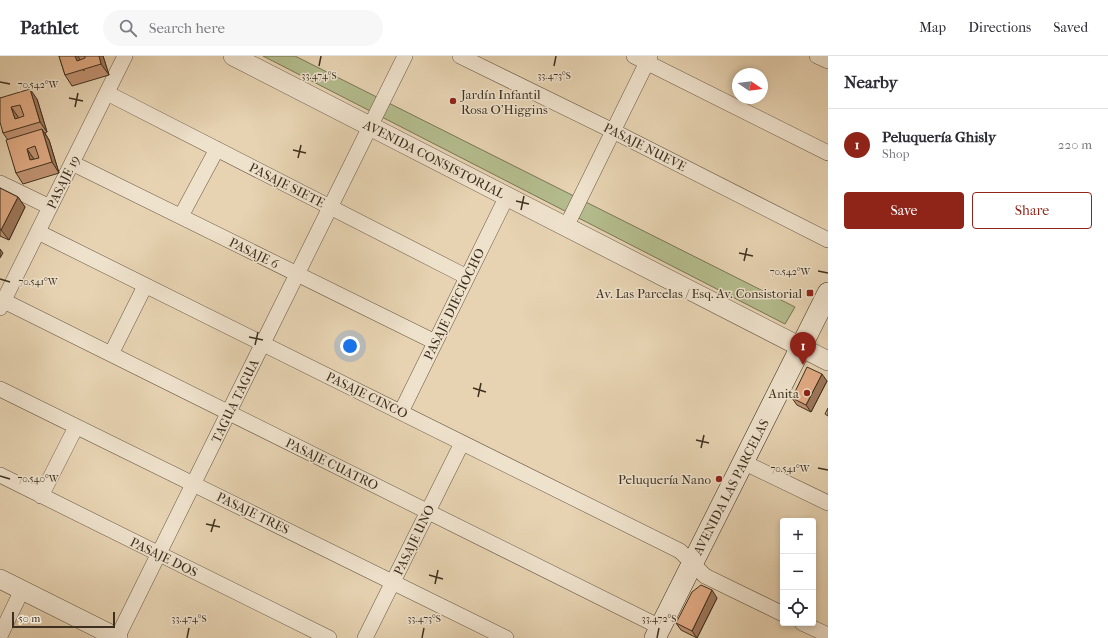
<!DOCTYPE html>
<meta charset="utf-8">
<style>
:root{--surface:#fff;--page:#f7f7f7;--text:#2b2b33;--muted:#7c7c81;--line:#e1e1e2;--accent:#8f2418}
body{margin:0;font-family:"IM FELL French Canon",serif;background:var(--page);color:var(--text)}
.controls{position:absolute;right:12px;bottom:12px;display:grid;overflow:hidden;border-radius:4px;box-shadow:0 2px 6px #0003}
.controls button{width:36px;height:36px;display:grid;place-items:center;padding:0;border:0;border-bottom:1px solid var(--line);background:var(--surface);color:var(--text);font:20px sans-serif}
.compass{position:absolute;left:732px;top:12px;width:36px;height:36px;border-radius:50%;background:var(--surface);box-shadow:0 2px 6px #0003;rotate:103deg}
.scale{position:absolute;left:12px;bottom:10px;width:103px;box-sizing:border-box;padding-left:4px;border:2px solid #3e301f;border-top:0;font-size:11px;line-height:14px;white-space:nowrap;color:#3e301f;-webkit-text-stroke:3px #efe2cd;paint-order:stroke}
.you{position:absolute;left:350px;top:290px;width:14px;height:14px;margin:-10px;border:3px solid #fff;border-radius:50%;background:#1a73e8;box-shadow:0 0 0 6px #1a73e833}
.badge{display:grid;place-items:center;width:26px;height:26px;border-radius:50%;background:var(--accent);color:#fff;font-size:13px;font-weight:700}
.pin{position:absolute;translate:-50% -33px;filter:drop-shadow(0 1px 2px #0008)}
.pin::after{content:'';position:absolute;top:21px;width:14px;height:12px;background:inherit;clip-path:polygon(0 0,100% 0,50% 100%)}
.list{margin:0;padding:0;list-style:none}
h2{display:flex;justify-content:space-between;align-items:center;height:52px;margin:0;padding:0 16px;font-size:17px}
h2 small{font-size:13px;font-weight:400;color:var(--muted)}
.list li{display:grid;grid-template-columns:26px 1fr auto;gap:12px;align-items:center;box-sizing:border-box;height:72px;padding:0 16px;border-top:1px solid var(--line)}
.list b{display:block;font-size:15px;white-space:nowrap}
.list p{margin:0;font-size:13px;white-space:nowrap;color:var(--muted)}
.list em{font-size:13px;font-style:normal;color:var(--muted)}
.actions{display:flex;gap:8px;padding:12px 16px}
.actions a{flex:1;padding:9px 0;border:1px solid var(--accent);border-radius:4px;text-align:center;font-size:14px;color:var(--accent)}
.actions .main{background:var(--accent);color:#fff}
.icon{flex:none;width:22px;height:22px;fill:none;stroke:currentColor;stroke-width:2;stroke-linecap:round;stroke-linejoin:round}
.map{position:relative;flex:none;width:828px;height:582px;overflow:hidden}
header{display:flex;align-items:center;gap:24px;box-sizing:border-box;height:56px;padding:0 20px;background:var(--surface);border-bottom:1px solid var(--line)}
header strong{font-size:19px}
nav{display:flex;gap:22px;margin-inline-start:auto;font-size:14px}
.search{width:280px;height:36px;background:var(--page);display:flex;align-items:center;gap:10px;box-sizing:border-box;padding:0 14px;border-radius:22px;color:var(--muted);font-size:15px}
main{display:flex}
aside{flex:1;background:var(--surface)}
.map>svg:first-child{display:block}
</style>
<header>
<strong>Pathlet</strong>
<div class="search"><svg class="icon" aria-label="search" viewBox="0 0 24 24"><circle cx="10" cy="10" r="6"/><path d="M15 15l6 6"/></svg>Search here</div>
<nav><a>Map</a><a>Directions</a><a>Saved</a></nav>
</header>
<main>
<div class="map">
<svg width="828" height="582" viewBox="0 0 828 582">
<rect width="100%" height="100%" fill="#e7d3b2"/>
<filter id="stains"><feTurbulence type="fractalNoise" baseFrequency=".005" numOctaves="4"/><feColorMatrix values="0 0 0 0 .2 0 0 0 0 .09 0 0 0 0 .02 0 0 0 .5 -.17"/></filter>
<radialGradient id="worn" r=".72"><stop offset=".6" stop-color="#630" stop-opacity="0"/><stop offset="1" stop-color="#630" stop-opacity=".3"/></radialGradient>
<!-- green -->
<path fill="#b4bc8d" stroke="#797656" d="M 263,0 L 295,0 L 795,251 L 785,268 Z"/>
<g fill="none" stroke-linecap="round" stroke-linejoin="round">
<!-- minor casing -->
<g stroke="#685944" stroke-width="16">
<path id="minor" d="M 460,0 L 613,75 L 828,184
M 634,0 L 828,97
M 817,0 L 828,5
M 107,37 L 467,221
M 72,107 L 435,286
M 0,127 L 50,151
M 181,160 L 217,93
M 566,171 L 650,0
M 38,176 L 680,495 L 705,520 L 783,558
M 4,245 L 660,571
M 0,252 L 125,0
M 111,298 L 145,230
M 0,333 L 506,582
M 401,356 L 507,140
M 743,406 L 828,447
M 0,419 L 329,582
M 41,440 L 76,371
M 802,567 L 828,579
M 0,580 L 22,534
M 117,582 L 405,0
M 365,582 L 462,387"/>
</g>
<!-- tertiary casing -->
<g stroke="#685944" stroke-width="20">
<path id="tertiary" d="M 233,0 L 828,305
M 0,523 L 118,582"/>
</g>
<!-- secondary casing -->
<g stroke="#3e301f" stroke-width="22">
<path id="secondary" d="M 655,582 L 828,237"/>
</g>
<!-- minor -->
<use href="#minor" stroke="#efe2cd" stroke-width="15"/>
<!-- tertiary -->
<use href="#tertiary" stroke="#efe2cd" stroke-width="19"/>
<!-- secondary -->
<use href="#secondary" stroke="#efe2cd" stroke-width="21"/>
</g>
<!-- wall -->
<path fill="#c29372" stroke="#3e301f" d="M 59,0 L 103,0 L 109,19 L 72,30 L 65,19 Z
M 0,42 L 37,43 L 47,76 L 45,77 L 49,84 L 59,117 L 23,128 L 16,117 L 8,84 L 3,77 Z
M 0,132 L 18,141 L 25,151 L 9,184 L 0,180 Z
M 827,325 L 811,356 L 797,349 L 792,342 Z
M 717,542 L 697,582 L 681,574 L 676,567 Z"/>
<!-- shaded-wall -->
<path fill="#9e785c" stroke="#3e301f" d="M 75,0 L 78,0 L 80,4 L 84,15 L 77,5 Z
M 99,0 L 103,0 L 109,19 L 101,8 Z
M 30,33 L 37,43 L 47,76 L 40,66 Z
M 11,51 L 19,62 L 15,63 Z
M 42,73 L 49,84 L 59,117 L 52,106 Z
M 27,93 L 34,103 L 30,104 Z
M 18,141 L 25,151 L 9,184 L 1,174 Z
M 0,193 L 3,197 L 0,202 Z
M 822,318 L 827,325 L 811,356 L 806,349 Z
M 712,534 L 717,542 L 697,582 L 692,575 Z"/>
<!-- building -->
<path fill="#e1ab84" stroke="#3e301f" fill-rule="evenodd" d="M 59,0 L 75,0 L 77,5 L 85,2 L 85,0 L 99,0 L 101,8 L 65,19 Z
M 30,33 L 40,66 L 3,77 L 0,66 L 0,42 ZM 20,49 L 24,60 L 15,63 L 11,51 Z
M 42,73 L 52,106 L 16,117 L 6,84 ZM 35,90 L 39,102 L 30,104 L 27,93 Z
M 0,132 L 18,141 L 1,174 L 0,173 Z
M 807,311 L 822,318 L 806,349 L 792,342 Z
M 828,352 L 828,360 L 825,358 Z
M 701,529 L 712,534 L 692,575 L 676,567 L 692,536 Z"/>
<!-- ticks -->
<path fill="none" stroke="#3e301f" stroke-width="1.5" d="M 319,10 L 321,0M 554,10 L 556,0M 0,26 L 10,28M 69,42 L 83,45M 75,51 L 78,37M 293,94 L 306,97M 298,102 L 301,89M 516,145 L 529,148M 521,154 L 524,140M 739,197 L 753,200M 744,205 L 747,192M 818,215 L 828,217M 0,223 L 10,226M 249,281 L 263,284M 255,289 L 258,276M 473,332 L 486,336M 478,341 L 481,327M 696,384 L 709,387M 701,392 L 704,379M 818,412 L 828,414M 0,420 L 10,423M 206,468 L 220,471M 211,476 L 215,463M 429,519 L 443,523M 435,528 L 438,514M 187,582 L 189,572M 422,582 L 424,572M 657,582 L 659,572"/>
<!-- markers -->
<g fill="#8f2418" stroke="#efe2cd" stroke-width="1.5">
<circle cx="453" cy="45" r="4"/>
<rect x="806" y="233" width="8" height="8" rx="2"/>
<circle cx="807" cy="337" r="4"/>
<circle cx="719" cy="423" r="4"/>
</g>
<g text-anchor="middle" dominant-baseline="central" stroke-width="3" stroke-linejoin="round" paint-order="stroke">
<!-- poi labels -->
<g font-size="13" fill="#3e301f" stroke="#efe2cd" text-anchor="end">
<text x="461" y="38" text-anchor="start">Jardín Infantil<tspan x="461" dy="15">Rosa O'Higgins</tspan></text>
<text x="802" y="237">Av. Las Parcelas / Esq. Av. Consistorial</text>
<text x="799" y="337">Anita</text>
<text x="711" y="423">Peluquería Nano</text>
</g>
<!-- street labels -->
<g font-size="13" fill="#3e301f" stroke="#efe2cd">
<text transform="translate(645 91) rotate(27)">PASAJE NUEVE</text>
<text transform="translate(434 103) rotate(27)">AVENIDA CONSISTORIAL</text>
<text transform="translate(63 126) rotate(-64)">PASAJE 19</text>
<text transform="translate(287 129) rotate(27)">PASAJE SIETE</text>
<text transform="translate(254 197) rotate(26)">PASAJE 6</text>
<text transform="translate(454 248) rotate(-64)">PASAJE DIECIOCHO</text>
<text transform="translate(367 339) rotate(26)">PASAJE CINCO</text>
<text transform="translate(235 345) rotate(-64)">TAGUA TAGUA</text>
<text transform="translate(332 408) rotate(26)">PASAJE CUATRO</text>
<text transform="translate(731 431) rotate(-63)">AVENIDA LAS PARCELAS</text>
<text transform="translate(253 457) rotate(26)">PASAJE TRES</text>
<text transform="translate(414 484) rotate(-64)">PASAJE UNO</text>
<text transform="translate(164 501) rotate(26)">PASAJE DOS</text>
</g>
</g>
<g font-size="10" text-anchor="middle" fill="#3e301f" stroke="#efe2cd" stroke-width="3" stroke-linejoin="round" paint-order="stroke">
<text x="319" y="23">33.474°S</text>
<text x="554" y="23">33.473°S</text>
<text x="38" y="32">70.542°W</text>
<text x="790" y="219">70.542°W</text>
<text x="38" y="229">70.541°W</text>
<text x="790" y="416">70.541°W</text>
<text x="38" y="426">70.540°W</text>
<text x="189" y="566">33.474°S</text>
<text x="424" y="566">33.473°S</text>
<text x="659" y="566">33.472°S</text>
</g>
<rect width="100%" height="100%" filter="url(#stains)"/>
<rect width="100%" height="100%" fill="url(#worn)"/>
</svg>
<div class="controls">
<button>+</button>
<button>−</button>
<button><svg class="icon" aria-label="locate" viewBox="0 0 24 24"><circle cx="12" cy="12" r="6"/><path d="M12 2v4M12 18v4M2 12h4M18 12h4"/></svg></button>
</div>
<svg class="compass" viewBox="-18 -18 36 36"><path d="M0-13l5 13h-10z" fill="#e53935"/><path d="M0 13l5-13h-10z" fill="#7c7c81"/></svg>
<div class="scale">50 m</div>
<div class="you"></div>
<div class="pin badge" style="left:803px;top:309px">1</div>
</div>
<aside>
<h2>Nearby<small></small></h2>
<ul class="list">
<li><span class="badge">1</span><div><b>Peluquería Ghisly</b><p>Shop</p></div><em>220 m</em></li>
</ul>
<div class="actions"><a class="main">Save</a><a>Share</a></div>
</aside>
</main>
